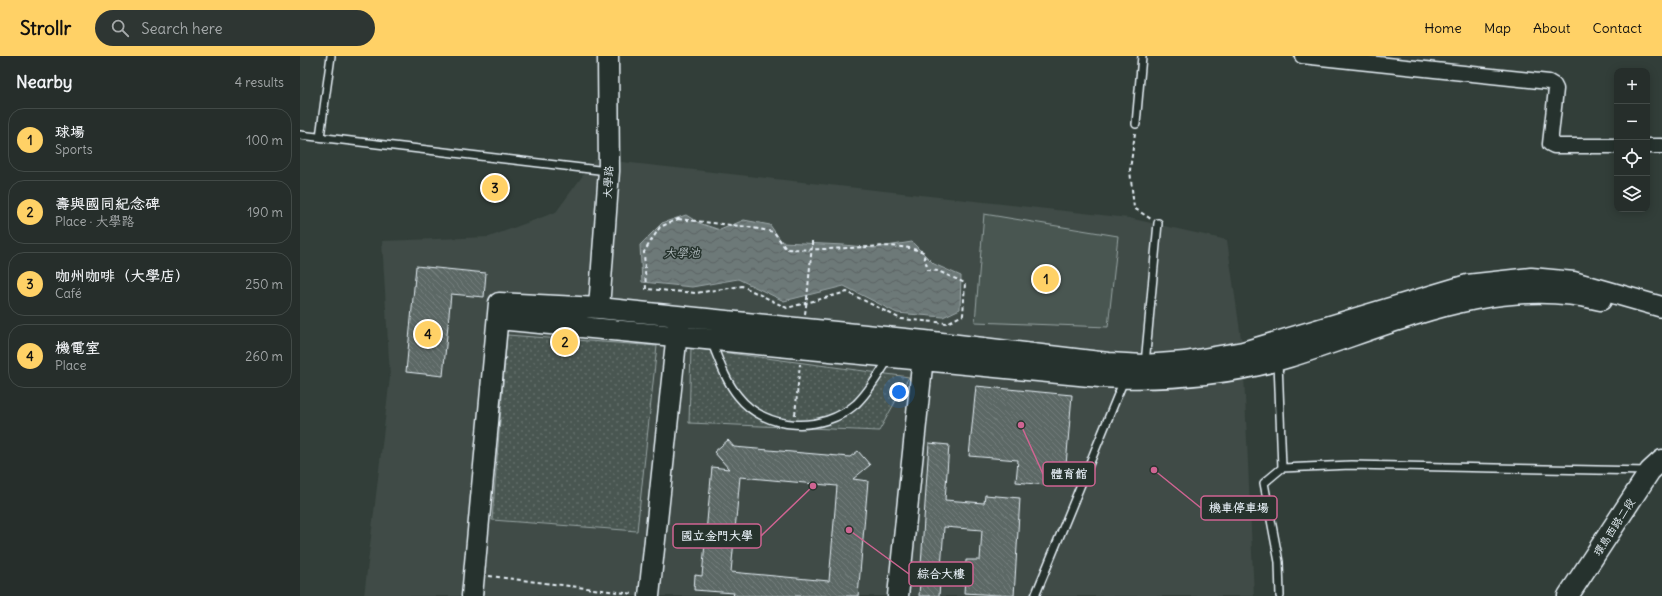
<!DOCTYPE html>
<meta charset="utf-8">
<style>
:root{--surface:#262e2b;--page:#2e3633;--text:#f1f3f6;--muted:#a4a8a9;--line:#424a47;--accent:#ffd166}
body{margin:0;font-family:Delius,"LXGW WenKai TC",sans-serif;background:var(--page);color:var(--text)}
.controls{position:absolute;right:12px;top:12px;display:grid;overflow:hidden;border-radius:8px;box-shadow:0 2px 10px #0003}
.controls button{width:36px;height:36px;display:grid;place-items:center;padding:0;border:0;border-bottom:1px solid var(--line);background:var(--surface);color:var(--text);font:20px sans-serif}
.you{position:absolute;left:599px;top:336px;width:14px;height:14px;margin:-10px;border:3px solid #fff;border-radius:50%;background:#1a73e8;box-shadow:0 0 0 6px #1a73e833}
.badge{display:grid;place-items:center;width:26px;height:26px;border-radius:50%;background:var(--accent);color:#111;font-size:13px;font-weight:700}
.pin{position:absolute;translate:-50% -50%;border:2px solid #fff;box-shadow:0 1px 4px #0006}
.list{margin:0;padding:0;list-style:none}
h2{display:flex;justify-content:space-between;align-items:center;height:52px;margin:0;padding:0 16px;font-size:17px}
h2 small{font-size:13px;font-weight:400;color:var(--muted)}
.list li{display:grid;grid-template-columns:26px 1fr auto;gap:12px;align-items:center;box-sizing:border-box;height:64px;margin:0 8px 8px;padding:0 8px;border:1px solid var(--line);border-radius:16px}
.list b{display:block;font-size:15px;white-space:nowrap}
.list p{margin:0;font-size:13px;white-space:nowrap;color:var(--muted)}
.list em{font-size:13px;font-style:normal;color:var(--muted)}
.icon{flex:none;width:22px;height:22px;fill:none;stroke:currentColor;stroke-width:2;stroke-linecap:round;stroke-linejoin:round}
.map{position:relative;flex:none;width:1362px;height:540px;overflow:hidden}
header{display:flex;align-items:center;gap:24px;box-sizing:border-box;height:56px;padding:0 20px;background:var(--accent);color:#111}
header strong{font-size:19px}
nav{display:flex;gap:22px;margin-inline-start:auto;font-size:14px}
.search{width:280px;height:36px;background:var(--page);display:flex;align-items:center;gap:10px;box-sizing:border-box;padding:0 14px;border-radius:22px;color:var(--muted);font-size:15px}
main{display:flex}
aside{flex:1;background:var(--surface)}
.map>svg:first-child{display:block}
</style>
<header>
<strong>Strollr</strong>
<div class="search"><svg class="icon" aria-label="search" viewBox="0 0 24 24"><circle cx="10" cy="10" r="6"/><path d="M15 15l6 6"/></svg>Search here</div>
<nav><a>Home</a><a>Map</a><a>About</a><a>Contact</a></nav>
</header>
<main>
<aside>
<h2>Nearby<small>4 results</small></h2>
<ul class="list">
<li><span class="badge">1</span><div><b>球場</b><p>Sports</p></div><em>100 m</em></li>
<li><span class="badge">2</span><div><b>壽與國同紀念碑</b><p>Place · 大學路</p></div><em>190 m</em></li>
<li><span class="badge">3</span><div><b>咖州咖啡（大學店）</b><p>Café</p></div><em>250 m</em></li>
<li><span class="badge">4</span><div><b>機電室</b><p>Place</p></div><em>260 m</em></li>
</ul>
</aside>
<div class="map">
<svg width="1362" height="540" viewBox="0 0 1362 540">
<defs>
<pattern id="grass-dots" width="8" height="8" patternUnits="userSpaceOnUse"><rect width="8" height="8" fill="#495651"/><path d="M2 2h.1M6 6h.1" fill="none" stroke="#636f6b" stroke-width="1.8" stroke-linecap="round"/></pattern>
<pattern id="water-waves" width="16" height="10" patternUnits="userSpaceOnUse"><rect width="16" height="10" fill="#6d7978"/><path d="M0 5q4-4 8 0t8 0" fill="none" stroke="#5b6363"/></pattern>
<pattern id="building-back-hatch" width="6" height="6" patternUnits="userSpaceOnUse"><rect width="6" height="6" fill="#5c6865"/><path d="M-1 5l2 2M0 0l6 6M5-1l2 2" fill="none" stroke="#737e7c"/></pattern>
</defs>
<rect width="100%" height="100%" fill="#323e39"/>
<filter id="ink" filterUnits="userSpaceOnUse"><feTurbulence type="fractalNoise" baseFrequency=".025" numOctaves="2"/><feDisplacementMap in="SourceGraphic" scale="8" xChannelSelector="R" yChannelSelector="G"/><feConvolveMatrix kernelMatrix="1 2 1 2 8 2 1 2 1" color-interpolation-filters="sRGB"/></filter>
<g filter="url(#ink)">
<!-- built -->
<path fill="#3f4b46" d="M 295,103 L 829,162 L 927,184 L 943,296 L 954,540 L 64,540 L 90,321 L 82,185 L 189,181 L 256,156 Z"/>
<!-- grass -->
<path fill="url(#grass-dots)" stroke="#98a4a4" d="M 207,279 L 357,290 L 337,475 L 192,464 Z
M 391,292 L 609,321 L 579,375 L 389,367 Z"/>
<!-- pitch -->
<path fill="#495651" stroke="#98a4a4" d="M 684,158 L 818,180 L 808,271 L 675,266 Z"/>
<!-- water -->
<path fill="url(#water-waves)" stroke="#9ea9ab" d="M 386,159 L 399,167 L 420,174 L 444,164 L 470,169 L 482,186 L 544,189 L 574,192 L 612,186 L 634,208 L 661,220 L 660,253 L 643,261 L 597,257 L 544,230 L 484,245 L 438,223 L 392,231 L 342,226 L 340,189 L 362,167 Z"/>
<!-- building -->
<path fill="url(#building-back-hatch)" stroke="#e8f1f8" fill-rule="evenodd" d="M 116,210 L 186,217 L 184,241 L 151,238 L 143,320 L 106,316 Z
M 676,330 L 772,339 L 766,409 L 747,407 L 745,429 L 716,426 L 718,404 L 669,400 Z
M 428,384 L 434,391 L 550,401 L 558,395 L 570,409 L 553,423 L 568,425 L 558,540 L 433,540 L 434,537 L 394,534 L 395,519 L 402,520 L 412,411 L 429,413 L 414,396 ZM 440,421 L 537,430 L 529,525 L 431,516 Z
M 629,387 L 649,389 L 645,444 L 684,447 L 685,439 L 720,442 L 714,540 L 664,537 L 666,504 L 680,504 L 682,474 L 644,471 L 639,540 L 619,540 Z"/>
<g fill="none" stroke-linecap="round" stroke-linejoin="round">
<!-- lane casing -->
<g stroke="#e8f1f8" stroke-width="10">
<path id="lane" d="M 836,68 L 842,0
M 0,79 L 307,115
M 20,81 L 31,0
M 411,285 C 419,304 425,324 438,340 C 466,376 523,377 556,348 C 569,336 579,318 588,304
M 978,306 L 982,412 L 964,427 L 979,506 L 980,540
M 845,308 L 858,167
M 982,412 L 1051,409 L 1348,415
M 735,540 L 824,324"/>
</g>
<!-- street casing -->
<g stroke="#e8f1f8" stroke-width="17">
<path id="street" d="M 1002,0 L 1249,26 L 1254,29 L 1256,33 L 1250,88 L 1254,90 L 1317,90
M 1347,90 L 1362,90"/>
</g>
<!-- secondary casing -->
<g stroke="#e8f1f8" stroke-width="23">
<path id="secondary" d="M 299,252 L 309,115 L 308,0
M 198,263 L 800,321 C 864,324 927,320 989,301 C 1090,270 1192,217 1301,244
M 172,540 L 199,247 L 299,252 L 625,285 L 808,307 L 844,309 L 885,306 L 943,296 L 1167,229 L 1231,222 L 1274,226 L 1362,251
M 349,540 L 378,267
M 598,540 L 624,291
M 1268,540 L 1350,415 L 1362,404"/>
</g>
<!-- path -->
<path stroke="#e8f1f8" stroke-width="2" stroke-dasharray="4 3" stroke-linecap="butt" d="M 835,77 L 830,114 L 834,152 L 851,163
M 378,163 L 448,171 L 474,176 L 486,193 C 507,194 528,193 549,192 C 573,191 600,187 623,196 L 628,214 L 638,215 L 665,227 L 663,259 L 647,267 L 601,263 L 547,236 L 487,252 L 442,230 L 396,237 L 346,233 L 344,196 L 360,171 Z
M 512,189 L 512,182
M 505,258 L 507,243
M 495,359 L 500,308
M 189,520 L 334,538"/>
<!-- lane -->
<use href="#lane" stroke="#26332d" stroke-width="7"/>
<!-- street -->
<use href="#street" stroke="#26332d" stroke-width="14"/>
<!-- secondary -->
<use href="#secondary" stroke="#26332d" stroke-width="20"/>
<!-- path-bridge -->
<path stroke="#e8f1f8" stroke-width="2" stroke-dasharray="4 3" stroke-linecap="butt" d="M 507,243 L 512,189"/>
</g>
</g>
<g text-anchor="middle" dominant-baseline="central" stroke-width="3" stroke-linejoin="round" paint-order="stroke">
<!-- street labels -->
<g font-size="11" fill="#e8f1f8" stroke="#26332d">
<text transform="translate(308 126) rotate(-87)">大學路</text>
<text transform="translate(1314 471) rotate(-57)">環島西路二段</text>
</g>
<!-- water labels -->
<g font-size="12" font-style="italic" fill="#b1bbbe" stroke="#26332d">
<text x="382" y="196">大學池</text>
</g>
</g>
<!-- callouts -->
<path fill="none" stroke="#cf6492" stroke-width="1.5" d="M721 369L743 418M854 414L901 452M513 430L461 480M549 474L609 518"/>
<g fill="#cf6492" stroke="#26332d" stroke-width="1.5">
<circle cx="721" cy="369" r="4"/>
<circle cx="854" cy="414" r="4"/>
<circle cx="513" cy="430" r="4"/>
<circle cx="549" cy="474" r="4"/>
</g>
<g fill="#26332d" stroke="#cf6492" stroke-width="1.5">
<rect x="743" y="406" width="52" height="24" rx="4"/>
<rect x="901" y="440" width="76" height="24" rx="4"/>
<rect x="373" y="468" width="88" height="24" rx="4"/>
<rect x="609" y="506" width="64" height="24" rx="4"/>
</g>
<g font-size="12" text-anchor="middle" font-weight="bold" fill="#e8f1f8">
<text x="769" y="422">體育館</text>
<text x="939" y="456">機車停車場</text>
<text x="417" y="484">國立金門大學</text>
<text x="641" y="522">綜合大樓</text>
</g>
</svg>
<div class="controls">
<button>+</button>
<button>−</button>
<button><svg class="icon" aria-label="locate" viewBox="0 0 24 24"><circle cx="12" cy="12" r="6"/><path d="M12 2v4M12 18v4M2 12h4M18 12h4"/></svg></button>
<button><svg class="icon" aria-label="layers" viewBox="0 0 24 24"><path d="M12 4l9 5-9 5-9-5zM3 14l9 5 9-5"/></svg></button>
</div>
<div class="you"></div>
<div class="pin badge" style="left:746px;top:223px">1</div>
<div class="pin badge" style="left:265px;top:286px">2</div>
<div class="pin badge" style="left:195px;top:132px">3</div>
<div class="pin badge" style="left:128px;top:278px">4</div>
</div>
</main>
